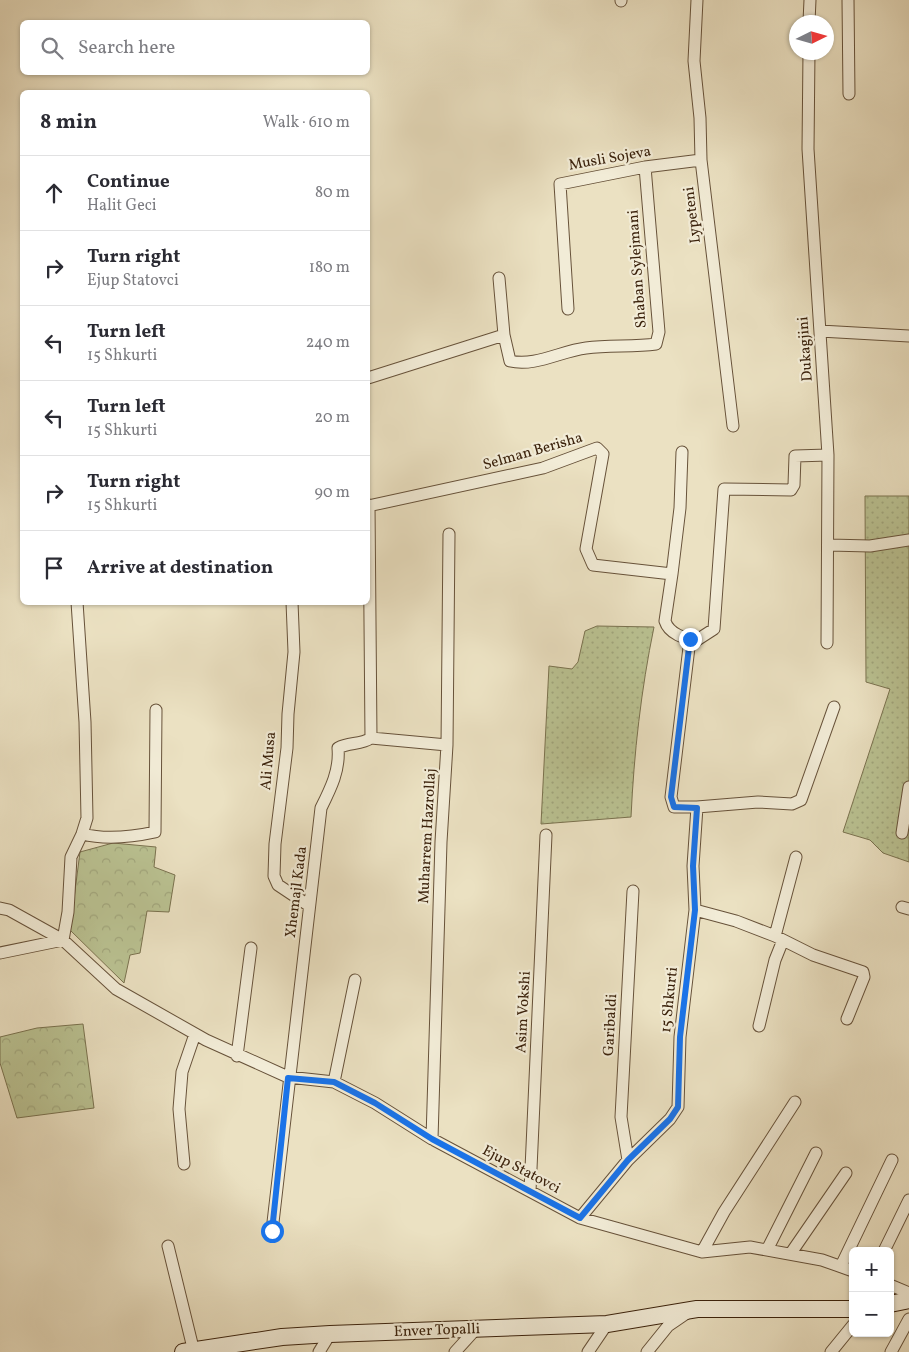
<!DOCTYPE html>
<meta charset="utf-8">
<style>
:root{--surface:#fff;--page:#f7f7f7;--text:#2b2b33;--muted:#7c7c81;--line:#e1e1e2}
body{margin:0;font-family:Vollkorn,serif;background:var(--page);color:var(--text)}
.controls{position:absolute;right:15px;bottom:15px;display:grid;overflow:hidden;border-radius:8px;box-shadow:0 1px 4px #0004}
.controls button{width:45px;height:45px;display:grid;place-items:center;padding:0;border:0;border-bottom:1px solid var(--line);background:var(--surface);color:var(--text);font:25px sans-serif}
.compass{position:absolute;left:789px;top:15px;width:45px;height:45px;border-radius:50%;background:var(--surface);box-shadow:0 1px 4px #0004;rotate:85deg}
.stop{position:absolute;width:15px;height:15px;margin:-11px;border:4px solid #1a73e8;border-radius:50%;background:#fff}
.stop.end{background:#1a73e8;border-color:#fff;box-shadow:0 1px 5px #0008}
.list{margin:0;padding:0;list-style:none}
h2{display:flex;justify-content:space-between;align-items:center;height:65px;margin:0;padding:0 20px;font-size:21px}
h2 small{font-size:16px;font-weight:400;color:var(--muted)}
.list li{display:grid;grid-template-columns:32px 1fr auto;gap:15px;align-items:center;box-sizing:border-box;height:75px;padding:0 20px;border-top:1px solid var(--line)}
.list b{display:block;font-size:19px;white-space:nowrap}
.list p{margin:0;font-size:16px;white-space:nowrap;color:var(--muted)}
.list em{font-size:16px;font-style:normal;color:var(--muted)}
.icon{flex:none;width:28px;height:28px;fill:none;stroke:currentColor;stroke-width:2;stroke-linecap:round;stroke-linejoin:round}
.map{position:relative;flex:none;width:909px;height:1352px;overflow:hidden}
.search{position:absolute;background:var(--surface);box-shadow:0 1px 4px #0004;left:20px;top:20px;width:350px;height:55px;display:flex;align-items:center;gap:12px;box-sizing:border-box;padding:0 18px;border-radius:8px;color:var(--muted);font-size:19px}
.panel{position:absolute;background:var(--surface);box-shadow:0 1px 4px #0004;left:20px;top:90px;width:350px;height:515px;border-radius:8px}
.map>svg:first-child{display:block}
</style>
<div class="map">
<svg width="909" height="1352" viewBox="0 0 909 1352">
<defs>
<pattern id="grass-dots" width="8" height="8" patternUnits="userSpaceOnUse" patternTransform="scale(1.25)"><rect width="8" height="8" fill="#bac292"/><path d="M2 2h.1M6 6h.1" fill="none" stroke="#a1a67d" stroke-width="1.8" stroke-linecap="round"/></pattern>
<pattern id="forest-crowns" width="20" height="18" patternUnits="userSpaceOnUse" patternTransform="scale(1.25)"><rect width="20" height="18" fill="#bac292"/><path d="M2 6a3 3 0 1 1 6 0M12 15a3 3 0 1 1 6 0" fill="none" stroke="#a1a67d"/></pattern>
</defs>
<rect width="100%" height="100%" fill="#ebe1c2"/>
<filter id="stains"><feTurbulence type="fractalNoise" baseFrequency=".004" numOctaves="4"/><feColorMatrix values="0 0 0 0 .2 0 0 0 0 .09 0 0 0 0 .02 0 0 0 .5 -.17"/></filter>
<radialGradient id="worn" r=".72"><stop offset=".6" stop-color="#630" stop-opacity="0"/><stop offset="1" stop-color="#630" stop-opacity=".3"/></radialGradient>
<!-- grass -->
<path fill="url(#grass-dots)" stroke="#7a724f" d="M 865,496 L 909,496 L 909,862 L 883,853 L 870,840 L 843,832 L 890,689 L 866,682 Z
M 597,626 L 654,627 C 641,690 634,753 631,817 L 541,824 L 549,666 L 572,669 L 578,662 L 585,631 Z"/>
<!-- forest -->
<path fill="url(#forest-crowns)" stroke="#7a724f" d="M 113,843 L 156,847 L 154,867 L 175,875 L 169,912 L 147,911 L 140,953 L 130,955 L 124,983 L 70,930 L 80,852 Z
M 83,1024 L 94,1108 L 17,1118 L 0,1063 L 0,1037 L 37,1028 Z"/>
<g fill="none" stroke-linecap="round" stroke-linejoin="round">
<!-- street casing -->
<g stroke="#67523a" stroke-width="13">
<path id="street" d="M 621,0 L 621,1
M 697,0 L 694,61 L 700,118 L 701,160 L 733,426
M 848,0 L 849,94
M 809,22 L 810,0
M 809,52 L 808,149 L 828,455 L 827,643
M 499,278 L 504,335
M 568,309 L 560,184 L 645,167 L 701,160
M 820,331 L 909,336
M 368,378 L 504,335 L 510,361 C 535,367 561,351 586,348 C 609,345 633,347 656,344 L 659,332 L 645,167
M 369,505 L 371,738 L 447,745
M 368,506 L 543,468 L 597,448 L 603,454 L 586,549 L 593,565 L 672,574 L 665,621 C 669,634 685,639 697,640 L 714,629 L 724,489 L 791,490 L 794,485 L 795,456 L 828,455
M 829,545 L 870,546 L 909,540
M 672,574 L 680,508 L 682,452
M 292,602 L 294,652 L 288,714 L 287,748 L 275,844 L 274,876 L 278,885 L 308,905
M 697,807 L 758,802 L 792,804 L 801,800 L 834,707
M 902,833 L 909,787
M 82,834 C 106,840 132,837 155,832 L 156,710
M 902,907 L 909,909
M 0,908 L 9,910 L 63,940 L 116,989 L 206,1040 L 288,1077 L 334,1082 L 375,1103 L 432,1139 L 580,1218 L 702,1252 L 750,1247 L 822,1260 L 853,1271
M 695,910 L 736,921 L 775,936 L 813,955 L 863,972 L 864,977 L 847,1019
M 775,936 L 796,857
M 63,940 L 68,912 L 71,857 L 82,834 L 87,818 L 85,722 L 77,602
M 0,953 L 63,940
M 759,1026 L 775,960 L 783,940
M 237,1056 L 251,948
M 334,1082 L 355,980
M 432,1139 L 441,842 L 447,745 L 449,534
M 628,1160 L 621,1117 L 633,891
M 184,1164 L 179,1109 L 182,1072 L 195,1034
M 530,1191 L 546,835
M 580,1218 L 628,1160 L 670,1119 L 678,1107 L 680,1037 L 695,910 L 693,866 L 697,807 L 674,807 L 671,797 L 690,639
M 272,1231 L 321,808 C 331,788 340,770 338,748 C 349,742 361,745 371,738
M 168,1246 L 194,1352
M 767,1250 L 816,1153
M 884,1251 L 909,1200
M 702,1252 L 724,1212 L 795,1102
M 791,1253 L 846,1173
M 841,1266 L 892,1160
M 890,1285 L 909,1293
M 319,1352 L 330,1334
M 455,1352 L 475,1330
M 588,1352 L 607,1324
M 647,1352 L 668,1326 L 687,1313
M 831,1352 L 853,1325
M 891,1352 L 909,1319"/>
</g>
<!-- secondary casing -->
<g stroke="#3b220c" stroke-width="18">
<path id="secondary" d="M 890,1304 L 909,1300
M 183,1352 L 282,1337 L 330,1334 L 607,1324 L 697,1309 L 853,1309"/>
</g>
<!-- street -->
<use href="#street" stroke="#f2ecd7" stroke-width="11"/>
<!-- secondary -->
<use href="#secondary" stroke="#f2ecd7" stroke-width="16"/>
</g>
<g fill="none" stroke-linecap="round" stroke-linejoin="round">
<!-- route -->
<path stroke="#1a73e8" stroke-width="6" d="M 272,1231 L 288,1078 L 334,1082 L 375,1103 L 432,1139 L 580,1218 L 628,1160 L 670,1119 L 678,1107 L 680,1037 L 695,910 L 693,866 L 697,808 L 674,807 L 671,797 L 690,639"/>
</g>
<g text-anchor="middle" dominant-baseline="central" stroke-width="4.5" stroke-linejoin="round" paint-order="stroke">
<!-- street labels -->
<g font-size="15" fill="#3b220c" stroke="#f2ecd7">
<text transform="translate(610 159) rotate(-10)">Musli Sojeva</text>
<text transform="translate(693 215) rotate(-97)">Lypeteni</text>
<text transform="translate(638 269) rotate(-94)">Shaban Sylejmani</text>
<text transform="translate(806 349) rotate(-94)">Dukagjini</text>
<text transform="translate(533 452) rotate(-16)">Selman Berisha</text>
<text transform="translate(269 761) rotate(-85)">Ali Musa</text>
<text transform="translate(428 836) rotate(-87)">Muharrem Hazrollaj</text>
<text transform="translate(297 892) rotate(-83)">Xhemajl Kada</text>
<text transform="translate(670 1000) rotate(-84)">15 Shkurti</text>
<text transform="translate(524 1012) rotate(-87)">Asim Vokshi</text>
<text transform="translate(611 1025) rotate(-87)">Garibaldi</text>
<text transform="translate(521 1170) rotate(28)">Ejup Statovci</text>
<text transform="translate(437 1331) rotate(-2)">Enver Topalli</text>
</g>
</g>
<rect width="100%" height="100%" filter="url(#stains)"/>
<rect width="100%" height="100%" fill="url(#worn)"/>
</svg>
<div class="controls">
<button>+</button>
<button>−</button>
</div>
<svg class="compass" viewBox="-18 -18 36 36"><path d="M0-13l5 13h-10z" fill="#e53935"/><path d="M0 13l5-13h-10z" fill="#7c7c81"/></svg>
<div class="stop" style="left:272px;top:1231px"></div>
<div class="stop end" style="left:690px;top:639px"></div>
<div class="search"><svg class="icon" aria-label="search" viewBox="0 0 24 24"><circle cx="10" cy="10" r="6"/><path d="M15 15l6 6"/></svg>Search here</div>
<section class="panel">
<h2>8 min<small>Walk · 610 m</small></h2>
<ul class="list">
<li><svg class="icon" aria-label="ahead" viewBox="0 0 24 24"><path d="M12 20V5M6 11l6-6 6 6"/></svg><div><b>Continue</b><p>Halit Geci</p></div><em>80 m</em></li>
<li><svg class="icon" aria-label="right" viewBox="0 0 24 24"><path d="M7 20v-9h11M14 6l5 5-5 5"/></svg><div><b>Turn right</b><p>Ejup Statovci</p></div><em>180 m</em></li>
<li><svg class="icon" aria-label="left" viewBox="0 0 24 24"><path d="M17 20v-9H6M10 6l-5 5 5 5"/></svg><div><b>Turn left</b><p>15 Shkurti</p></div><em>240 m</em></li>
<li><svg class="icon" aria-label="left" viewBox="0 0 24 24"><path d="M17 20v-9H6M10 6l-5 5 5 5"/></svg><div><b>Turn left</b><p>15 Shkurti</p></div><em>20 m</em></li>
<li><svg class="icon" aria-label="right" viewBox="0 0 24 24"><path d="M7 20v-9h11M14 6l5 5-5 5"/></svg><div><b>Turn right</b><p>15 Shkurti</p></div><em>90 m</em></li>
<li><svg class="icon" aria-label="arrive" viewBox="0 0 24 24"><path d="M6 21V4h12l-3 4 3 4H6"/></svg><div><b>Arrive at destination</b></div></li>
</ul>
</section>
</div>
